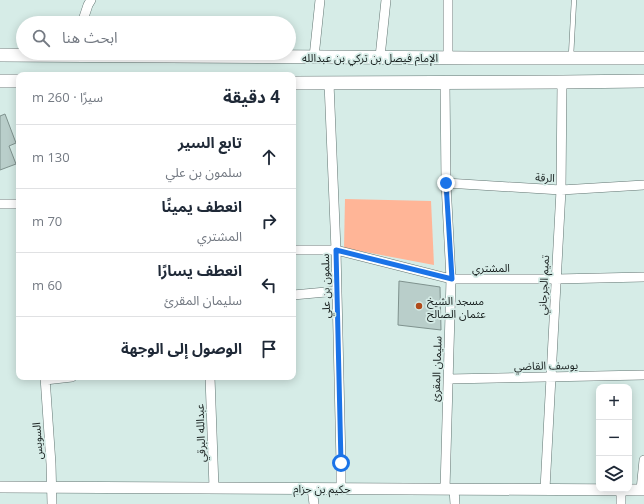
<!DOCTYPE html>
<html lang="ar">
<meta charset="utf-8">
<style>
:root{--surface:#fff;--page:#f2f2f3;--text:#1f2937;--muted:#747a83;--line:#e0e1e3}
body{margin:0;font-family:"Open Sans","Noto Sans Arabic",sans-serif;background:var(--page);color:var(--text);direction:rtl}
.controls{position:absolute;right:12px;bottom:12px;display:grid;overflow:hidden;border-radius:8px;box-shadow:0 2px 10px #0003}
.controls button{width:36px;height:36px;display:grid;place-items:center;padding:0;border:0;border-bottom:1px solid var(--line);background:var(--surface);color:var(--text);font:20px sans-serif}
.stop{position:absolute;width:12px;height:12px;margin:-9px;border:3px solid #1a73e8;border-radius:50%;background:#fff}
.stop.end{background:#1a73e8;border-color:#fff;box-shadow:0 1px 4px #0008}
.list{margin:0;padding:0;list-style:none}
h2{display:flex;justify-content:space-between;align-items:center;height:52px;margin:0;padding:0 16px;font-size:17px}
h2 small{font-size:13px;font-weight:400;color:var(--muted)}
.list li{display:grid;grid-template-columns:26px 1fr auto;gap:12px;align-items:center;box-sizing:border-box;height:64px;padding:0 16px;border-top:1px solid var(--line)}
.list b{display:block;font-size:15px;white-space:nowrap}
.list p{margin:0;font-size:13px;white-space:nowrap;color:var(--muted)}
.list em{font-size:13px;font-style:normal;color:var(--muted)}
.icon{flex:none;width:22px;height:22px;fill:none;stroke:currentColor;stroke-width:2;stroke-linecap:round;stroke-linejoin:round}
.map{position:relative;flex:none;width:644px;height:504px;overflow:hidden;direction:ltr}
.search{position:absolute;background:var(--surface);box-shadow:0 2px 10px #0003;left:16px;top:16px;width:280px;height:44px;display:flex;align-items:center;gap:10px;box-sizing:border-box;padding:0 14px;border-radius:22px;color:var(--muted);font-size:15px}
.panel{position:absolute;background:var(--surface);box-shadow:0 2px 10px #0003;left:16px;top:72px;width:280px;height:308px;border-radius:8px;direction:rtl}
.map>svg:first-child{display:block}
</style>
<div class="map">
<svg width="644" height="504" viewBox="0 0 644 504">
<rect width="100%" height="100%" fill="#d6ece7"/>
<!-- green -->
<path fill="#ffb597" d="M 345,199 L 431,201 L 434,265 L 344,248 Z"/>
<!-- building -->
<path fill="#b9ceca" stroke="#7f928e" d="M 5,114 L 16,143 L 9,146 L 16,164 L 0,170 L 0,116 Z
M 399,281 L 440,287 L 441,330 L 398,325 Z"/>
<g fill="none" stroke-linecap="round" stroke-linejoin="round">
<!-- service casing -->
<g stroke="#627572" stroke-width="5.5">
<path id="service" d="M 571,56 L 574,0"/>
</g>
<!-- minor casing -->
<g stroke="#627572" stroke-width="10">
<path id="minor" d="M 82,23 L 88,5 L 91,0
M 314,57 L 320,0
M 380,57 L 386,0
M 448,58 L 448,0
M 329,83 L 336,250 L 341,463 L 341,488
M 445,83 L 446,183 L 451,279 L 445,489
M 446,183 L 561,190 L 644,185
M 0,204 L 19,204
M 293,250 L 336,250 L 451,279 L 556,279 L 644,277
M 293,295 L 337,291
M 45,377 L 51,464 L 52,504
M 210,377 L 214,488
M 448,379 L 644,375
M 45,380 L 72,377
M 312,488 L 314,504
M 454,489 L 455,504
M 545,489 L 561,190 L 562,82
M 621,489 L 621,504
M 641,490 L 644,460"/>
</g>
<!-- tertiary casing -->
<g stroke="#627572" stroke-width="12">
<path id="tertiary" d="M 0,487 L 644,490"/>
</g>
<!-- secondary casing -->
<g stroke="#627572" stroke-width="14">
<path id="secondary" d="M 0,55 L 474,58 L 644,58
M 0,81 L 19,81
M 293,83 L 562,82 L 644,81"/>
</g>
<!-- service -->
<use href="#service" stroke="#fff" stroke-width="4.5"/>
<!-- minor -->
<use href="#minor" stroke="#fff" stroke-width="9"/>
<!-- tertiary -->
<use href="#tertiary" stroke="#fff" stroke-width="11"/>
<!-- secondary -->
<use href="#secondary" stroke="#fff" stroke-width="13"/>
</g>
<g fill="none" stroke-linecap="round" stroke-linejoin="round">
<!-- route -->
<path stroke="#1a73e8" stroke-width="5" d="M 341,463 L 336,250 L 452,279 L 446,183"/>
</g>
<!-- markers -->
<circle fill="#b04b1b" stroke="#d6ece7" stroke-width="1.5" cx="419" cy="306" r="4"/>
<g text-anchor="middle" dominant-baseline="central" stroke-width="3.5" stroke-linejoin="round" paint-order="stroke">
<!-- street labels -->
<g font-size="11" fill="#192120" stroke="#d6ece7">
<text x="370" y="57">الإمام فيصل بن تركي بن عبدالله</text>
<text transform="translate(545 177) rotate(3)">الرقة</text>
<text x="491" y="267">المشتري</text>
<text transform="translate(543 285) rotate(-87)">تميم الجرجاني</text>
<text transform="translate(325 286) rotate(-91)">سلمون بن علي</text>
<text transform="translate(546 365) rotate(-1)">يوسف القاضي</text>
<text transform="translate(436 369) rotate(-88)">سليمان المقرئ</text>
<text transform="translate(200 433) rotate(-92)">عبدالله البرقي</text>
<text transform="translate(37 441) rotate(-94)">السويس</text>
<text x="322" y="488">حكيم بن حزام</text>
</g>
<!-- poi labels -->
<g font-size="11" fill="#192120" stroke="#d6ece7" text-anchor="start">
<text x="427" y="300">مسجد الشيخ<tspan x="427" dy="13">عثمان الصالح</tspan></text>
</g>
</g>
</svg>
<div class="controls">
<button>+</button>
<button>−</button>
<button><svg class="icon" aria-label="layers" viewBox="0 0 24 24"><path d="M12 4l9 5-9 5-9-5zM3 14l9 5 9-5"/></svg></button>
</div>
<div class="stop" style="left:341px;top:463px"></div>
<div class="stop end" style="left:446px;top:183px"></div>
<div class="search"><svg class="icon" aria-label="search" viewBox="0 0 24 24"><circle cx="10" cy="10" r="6"/><path d="M15 15l6 6"/></svg>ابحث هنا</div>
<section class="panel">
<h2>4 دقيقة<small>سيرًا · 260 m</small></h2>
<ul class="list">
<li><svg class="icon" aria-label="ahead" viewBox="0 0 24 24"><path d="M12 20V5M6 11l6-6 6 6"/></svg><div><b>تابع السير</b><p>سلمون بن علي</p></div><em>130 m</em></li>
<li><svg class="icon" aria-label="right" viewBox="0 0 24 24"><path d="M7 20v-9h11M14 6l5 5-5 5"/></svg><div><b>انعطف يمينًا</b><p>المشتري</p></div><em>70 m</em></li>
<li><svg class="icon" aria-label="left" viewBox="0 0 24 24"><path d="M17 20v-9H6M10 6l-5 5 5 5"/></svg><div><b>انعطف يسارًا</b><p>سليمان المقرئ</p></div><em>60 m</em></li>
<li><svg class="icon" aria-label="arrive" viewBox="0 0 24 24"><path d="M6 21V4h12l-3 4 3 4H6"/></svg><div><b>الوصول إلى الوجهة</b></div></li>
</ul>
</section>
</div>
